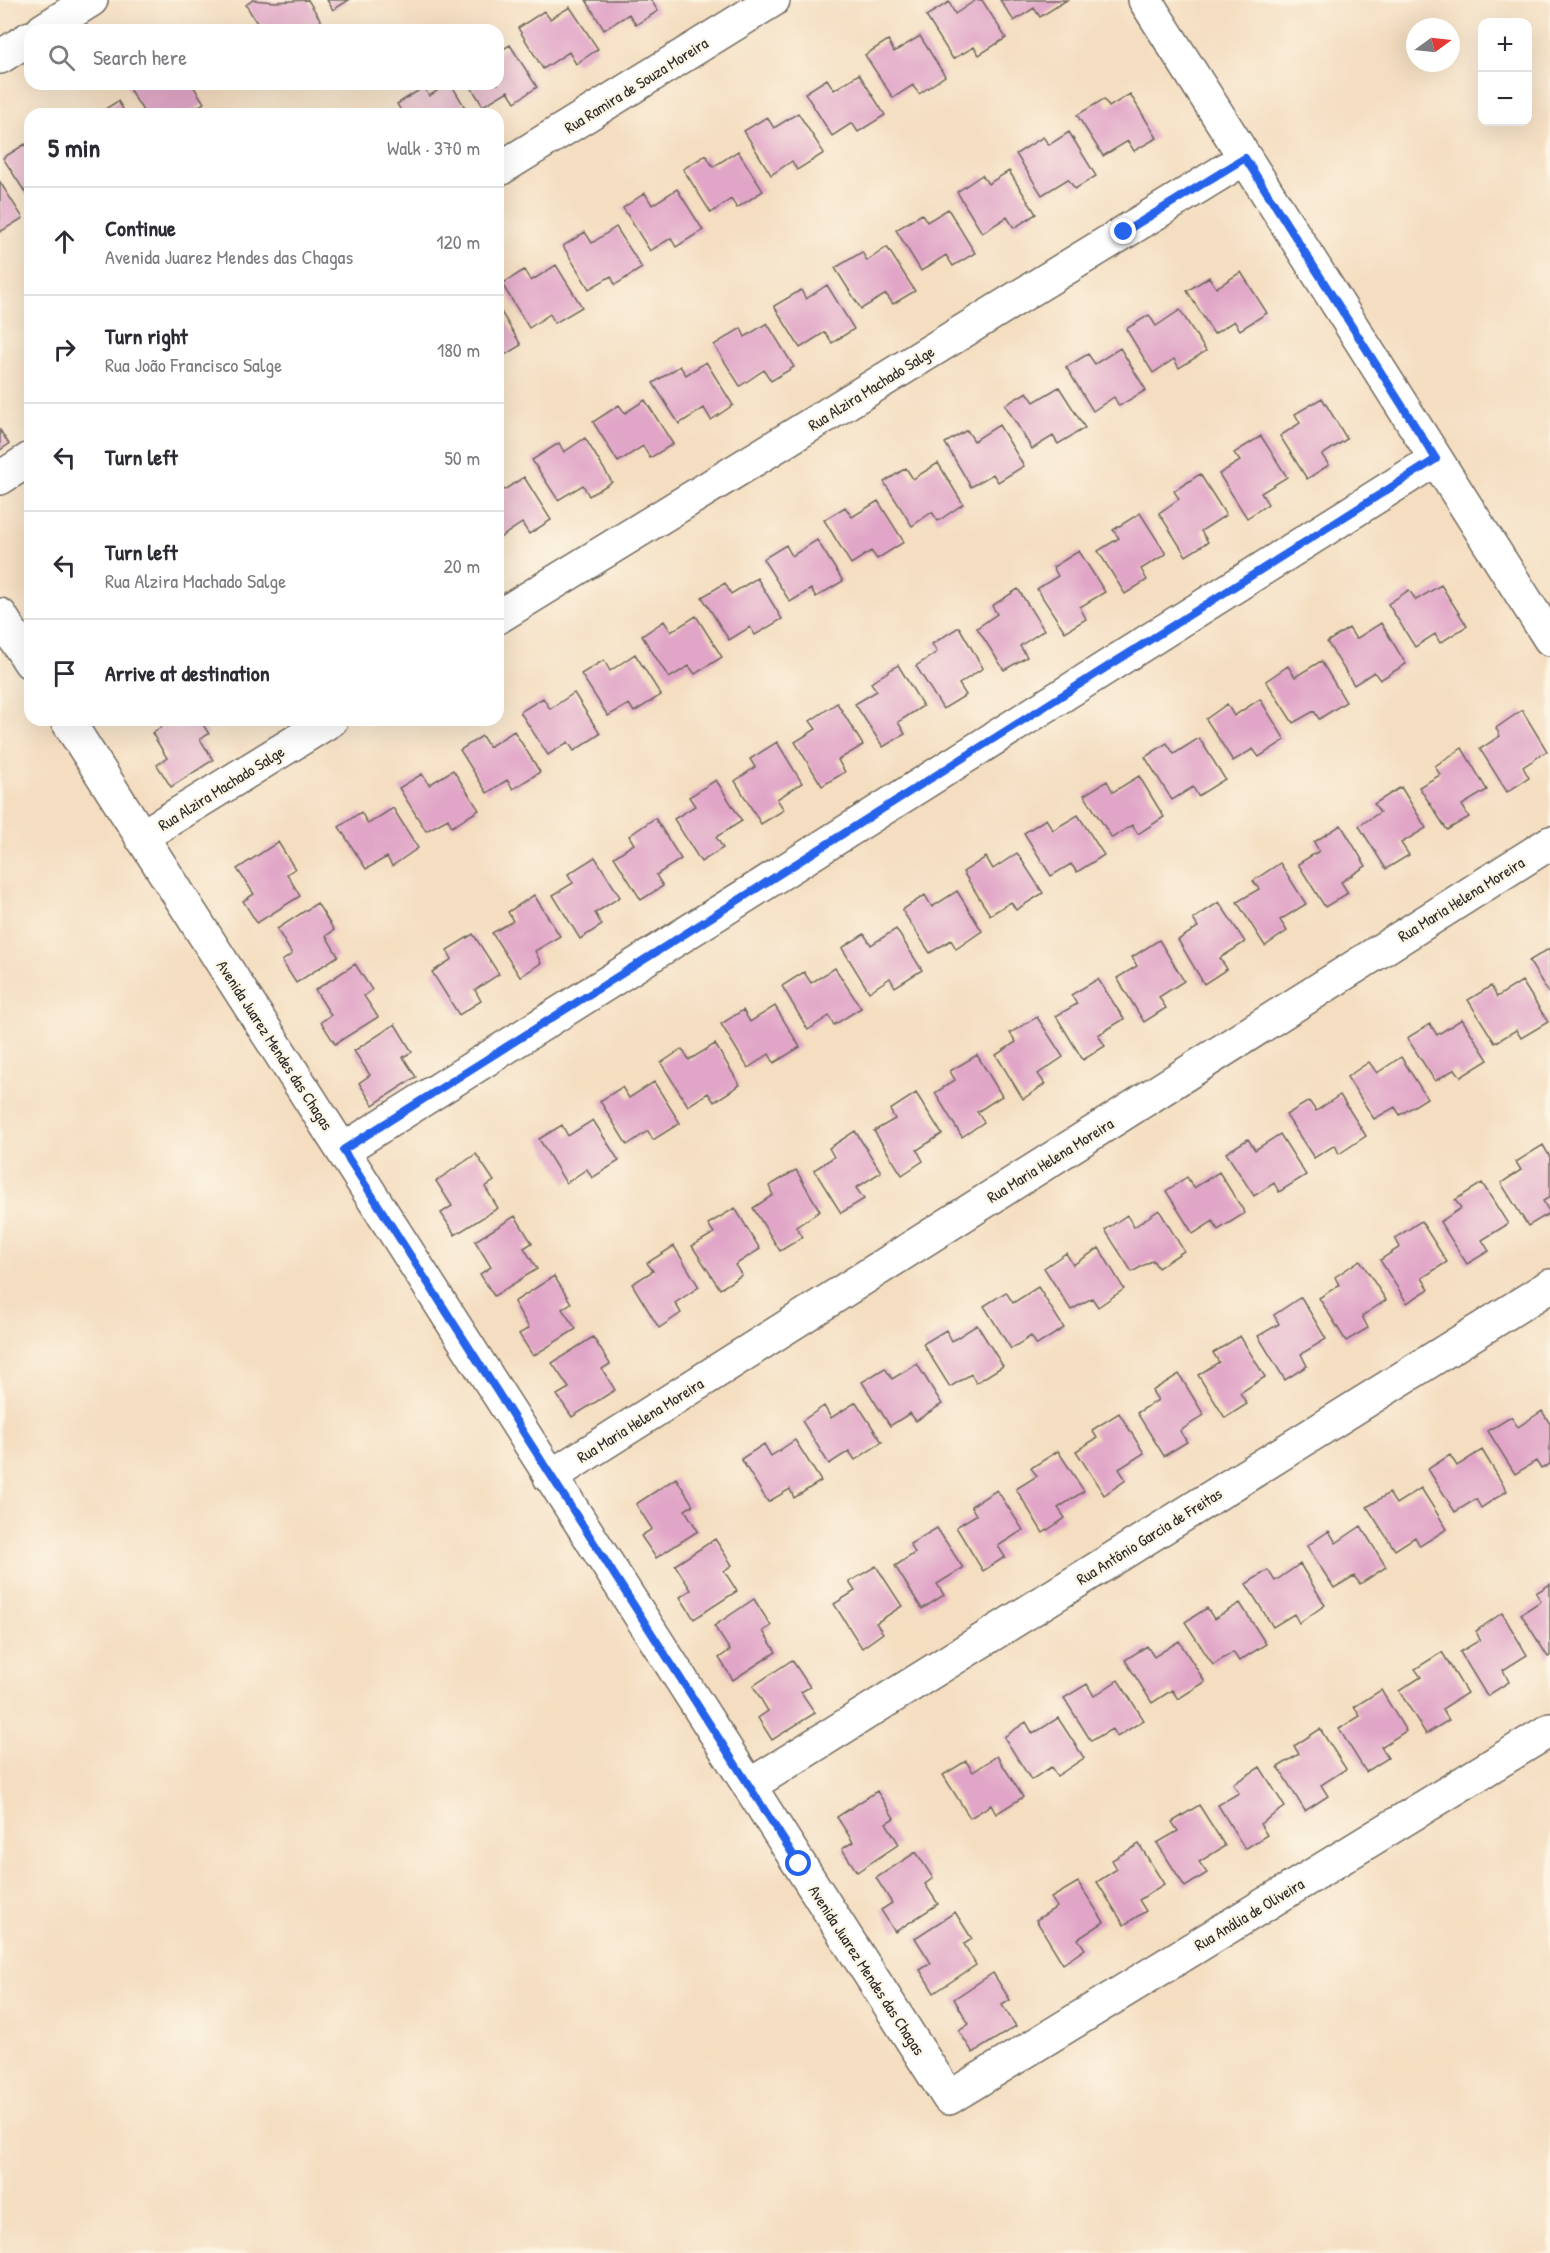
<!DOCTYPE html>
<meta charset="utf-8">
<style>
:root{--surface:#fff;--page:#f7f7f7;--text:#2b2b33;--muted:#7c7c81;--line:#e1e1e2}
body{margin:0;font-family:"Patrick Hand",sans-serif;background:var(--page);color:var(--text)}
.controls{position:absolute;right:18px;top:18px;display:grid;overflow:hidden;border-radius:12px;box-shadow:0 6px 24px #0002}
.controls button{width:54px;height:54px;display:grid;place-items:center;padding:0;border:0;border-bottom:2px solid var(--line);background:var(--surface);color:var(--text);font:30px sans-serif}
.compass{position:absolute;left:1406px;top:18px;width:54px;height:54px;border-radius:50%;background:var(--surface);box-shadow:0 6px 24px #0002;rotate:75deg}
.stop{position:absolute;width:18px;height:18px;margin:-14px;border:4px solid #2563eb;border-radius:50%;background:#fff}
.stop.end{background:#2563eb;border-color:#fff;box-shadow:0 2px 6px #0008}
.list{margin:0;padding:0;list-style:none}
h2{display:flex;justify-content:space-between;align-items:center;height:78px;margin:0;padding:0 24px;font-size:26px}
h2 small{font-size:20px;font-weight:400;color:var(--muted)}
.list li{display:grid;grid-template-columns:39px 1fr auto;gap:18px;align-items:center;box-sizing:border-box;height:108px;padding:0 24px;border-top:2px solid var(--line)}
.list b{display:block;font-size:22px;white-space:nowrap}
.list p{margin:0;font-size:20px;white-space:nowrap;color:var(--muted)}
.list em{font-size:20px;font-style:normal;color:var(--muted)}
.icon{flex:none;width:33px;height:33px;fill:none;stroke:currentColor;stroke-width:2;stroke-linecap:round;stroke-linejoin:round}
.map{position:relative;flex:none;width:1550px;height:2253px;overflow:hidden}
.search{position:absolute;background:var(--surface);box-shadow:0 6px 24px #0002;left:24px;top:24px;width:480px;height:66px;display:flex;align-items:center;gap:15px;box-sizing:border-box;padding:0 21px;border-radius:18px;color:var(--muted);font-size:22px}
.panel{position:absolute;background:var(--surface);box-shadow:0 6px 24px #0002;left:24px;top:108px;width:480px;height:618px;border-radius:18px}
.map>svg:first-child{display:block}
</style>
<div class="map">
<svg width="1550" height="2253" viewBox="0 0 1550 2253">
<rect width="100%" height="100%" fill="#fcf5e5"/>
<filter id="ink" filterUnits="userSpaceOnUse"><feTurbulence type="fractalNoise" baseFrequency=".0167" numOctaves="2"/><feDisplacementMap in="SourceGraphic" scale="12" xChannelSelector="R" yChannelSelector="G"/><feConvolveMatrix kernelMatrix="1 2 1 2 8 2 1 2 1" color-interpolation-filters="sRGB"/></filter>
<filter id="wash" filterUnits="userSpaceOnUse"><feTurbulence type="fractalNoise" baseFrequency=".008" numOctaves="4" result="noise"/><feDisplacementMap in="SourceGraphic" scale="24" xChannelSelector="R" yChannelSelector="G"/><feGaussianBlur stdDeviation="1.35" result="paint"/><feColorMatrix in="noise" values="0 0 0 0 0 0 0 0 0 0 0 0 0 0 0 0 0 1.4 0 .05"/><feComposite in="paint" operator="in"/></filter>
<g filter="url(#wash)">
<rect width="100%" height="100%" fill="#f4ddc0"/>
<g id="blocks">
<!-- building -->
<path fill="#e1a6c7" d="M 253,0 L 275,2 L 308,0 L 325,27 L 321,30 L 261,30 L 246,5 Z
M 327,0 L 349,0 L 333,10 Z
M 586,0 L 651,0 L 658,11 L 636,25 L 629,14 L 604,30 Z
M 976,0 L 982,0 L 1006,38 L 979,55 L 974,47 L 953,59 L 926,16 L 949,2 L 955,14 Z
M 1000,0 L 1067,0 L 1040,17 L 1034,8 L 1014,21 Z
M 570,7 L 598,49 L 576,64 L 569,52 L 543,69 L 518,28 L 544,11 L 550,19 Z
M 920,36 L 945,76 L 919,94 L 913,85 L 893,98 L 865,55 L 888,40 L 894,52 Z
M 510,45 L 537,87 L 515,102 L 508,91 L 483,106 L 469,84 L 498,84 L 498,52 Z
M 859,74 L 885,115 L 858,132 L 852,123 L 832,136 L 805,93 L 827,79 L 834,90 Z
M 126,84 L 192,84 L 204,103 L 187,114 L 174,114 L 172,112 L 169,114 L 145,114 Z
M 448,84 L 451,84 L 469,114 L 403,114 L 397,104 L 424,87 L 429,96 Z
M 1130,94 L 1157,138 L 1134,151 L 1128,141 L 1103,156 L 1077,115 L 1104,99 L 1109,107 Z
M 118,101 L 126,114 L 97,114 Z
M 798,113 L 824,153 L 797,170 L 792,161 L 771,175 L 744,131 L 767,117 L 774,128 Z
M 1069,132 L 1096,176 L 1075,189 L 1068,179 L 1042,195 L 1016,154 L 1043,137 L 1049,145 Z
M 25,144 L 30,152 L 30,200 L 3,158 Z
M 738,151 L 763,191 L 737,208 L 731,199 L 711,213 L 683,169 L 706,155 L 713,167 Z
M 1009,171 L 1036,214 L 1014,228 L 1007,217 L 982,233 L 957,192 L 982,175 L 988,184 Z
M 0,182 L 23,218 L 0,232 Z
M 677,189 L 703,230 L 676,247 L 671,238 L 650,251 L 623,208 L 645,193 L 652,205 Z
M 948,209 L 975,253 L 953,266 L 946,255 L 921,271 L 896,230 L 922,214 L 927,222 Z
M 616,227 L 642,268 L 615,285 L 611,276 L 589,289 L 563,246 L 585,232 L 592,243 Z
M 887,247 L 915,291 L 893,304 L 886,294 L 861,309 L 835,268 L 862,252 L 867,261 Z
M 556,265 L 582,307 L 555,323 L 550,314 L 529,328 L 502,284 L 524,270 L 531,281 Z
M 1241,272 L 1267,313 L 1240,330 L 1234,321 L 1214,334 L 1187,291 L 1209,277 L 1216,288 Z
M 827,285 L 854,329 L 832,343 L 825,332 L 800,348 L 774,306 L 801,290 L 806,299 Z
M 498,307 L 521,345 L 498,359 Z
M 1180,310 L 1206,351 L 1179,368 L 1174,359 L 1153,373 L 1126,329 L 1149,315 L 1156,326 Z
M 767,323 L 794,367 L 771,381 L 764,370 L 740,386 L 714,345 L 741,328 L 745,337 Z
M 1120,348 L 1146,390 L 1119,406 L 1114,397 L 1093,411 L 1066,367 L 1088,354 L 1095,364 Z
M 706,362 L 733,405 L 711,420 L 704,408 L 679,424 L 653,383 L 680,366 L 686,375 Z
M 1059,387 L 1085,428 L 1058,444 L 1053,436 L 1032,449 L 1005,405 L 1027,392 L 1034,402 Z
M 1322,398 L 1347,439 L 1322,455 L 1329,465 L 1307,479 L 1280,436 L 1300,423 L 1295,414 Z
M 645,400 L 673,444 L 650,458 L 643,446 L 618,462 L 593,422 L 619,405 L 625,413 Z
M 999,425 L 1024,466 L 998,482 L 993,474 L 971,487 L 945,443 L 967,430 L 974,441 Z
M 0,430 L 9,444 L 0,450 Z
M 1261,436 L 1287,477 L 1261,493 L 1268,504 L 1247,518 L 1219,474 L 1240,461 L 1234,453 Z
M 585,438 L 612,482 L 589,496 L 583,485 L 558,500 L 532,460 L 559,443 L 564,452 Z
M 938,463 L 963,504 L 938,521 L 932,512 L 912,526 L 884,482 L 906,468 L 913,479 Z
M 1200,474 L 1226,515 L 1201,531 L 1208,542 L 1186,556 L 1159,513 L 1179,499 L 1174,491 Z
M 524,477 L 551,520 L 529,534 L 522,523 L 498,539 L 498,481 L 504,490 Z
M 878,501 L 904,542 L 877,559 L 871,551 L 851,564 L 824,520 L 845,507 L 852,517 Z
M 1140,513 L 1166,554 L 1141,569 L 1147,580 L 1125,594 L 1098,551 L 1119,538 L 1113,530 Z
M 817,540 L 843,581 L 816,597 L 811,589 L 790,602 L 763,559 L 786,545 L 792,556 Z
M 1079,551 L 1105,592 L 1080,607 L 1086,619 L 1065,632 L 1037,589 L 1058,576 L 1053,567 Z
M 757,578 L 782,619 L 755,635 L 750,627 L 729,640 L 702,597 L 725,583 L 731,594 Z
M 1441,585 L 1467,626 L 1440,643 L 1435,634 L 1415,647 L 1388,604 L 1409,590 L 1416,600 Z
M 1018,589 L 1044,630 L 1020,646 L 1027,657 L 1004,670 L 977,628 L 997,614 L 992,606 Z
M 696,616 L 722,657 L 695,674 L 689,666 L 669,678 L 642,636 L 664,621 L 671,632 Z
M 1381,623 L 1406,664 L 1380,680 L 1374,672 L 1354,685 L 1327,642 L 1349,628 L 1356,639 Z
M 959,627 L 983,668 L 959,684 L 966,695 L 943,709 L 916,666 L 937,652 L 932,644 Z
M 635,654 L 661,695 L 634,712 L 629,704 L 608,716 L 581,674 L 604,660 L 610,671 Z
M 1321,661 L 1346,702 L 1319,719 L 1314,711 L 1293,723 L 1266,681 L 1288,666 L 1295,677 Z
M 898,665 L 923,706 L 898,722 L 905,734 L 883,747 L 855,704 L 877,691 L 871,683 Z
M 574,693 L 600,734 L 574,751 L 568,742 L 548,755 L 520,712 L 543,698 L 550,709 Z
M 1260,699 L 1285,740 L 1259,757 L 1253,749 L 1233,761 L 1206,719 L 1227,704 L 1234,716 Z
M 837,703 L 863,745 L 838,760 L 845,772 L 822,786 L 795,742 L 816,729 L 810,721 Z
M 1522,710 L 1547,751 L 1523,767 L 1529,778 L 1507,792 L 1480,749 L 1500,736 L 1496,728 Z
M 172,720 L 200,720 L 209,734 L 200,739 L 213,760 L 171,787 L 157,765 L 167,758 L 152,733 Z
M 514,731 L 540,772 L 513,789 L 507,780 L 487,793 L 460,750 L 482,736 L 489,747 Z
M 1199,738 L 1225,779 L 1198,796 L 1193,787 L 1172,800 L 1145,757 L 1167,743 L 1174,754 Z
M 777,742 L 802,783 L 777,799 L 784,810 L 761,824 L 735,781 L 755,767 L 750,759 Z
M 1462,748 L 1487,790 L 1462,805 L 1469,817 L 1447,830 L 1419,787 L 1440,775 L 1435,766 Z
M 453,770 L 479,810 L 452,827 L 448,819 L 426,831 L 399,788 L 422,774 L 429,785 Z
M 1139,776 L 1164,817 L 1138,834 L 1132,825 L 1112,838 L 1084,795 L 1107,781 L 1113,792 Z
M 716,780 L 742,821 L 716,837 L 723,848 L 701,862 L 674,819 L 695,806 L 689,797 Z
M 1401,787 L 1426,828 L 1401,843 L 1409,855 L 1386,869 L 1359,826 L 1380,812 L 1374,804 Z
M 393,808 L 418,848 L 392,866 L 387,857 L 366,869 L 339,827 L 361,812 L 368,824 Z
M 1078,815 L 1104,855 L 1077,872 L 1071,864 L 1051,876 L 1024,833 L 1046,819 L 1053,830 Z
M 655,818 L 681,859 L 656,875 L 663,886 L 641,900 L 614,857 L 634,844 L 629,836 Z
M 1341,825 L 1366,866 L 1341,882 L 1348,893 L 1325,907 L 1298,864 L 1319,851 L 1314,842 Z
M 278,842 L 295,869 L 287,874 L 300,896 L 257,923 L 243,901 L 254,894 L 237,869 Z
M 1017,853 L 1043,893 L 1016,910 L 1011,902 L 990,915 L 963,872 L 986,857 L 993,869 Z
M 595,857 L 620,897 L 595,913 L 602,925 L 580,939 L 553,895 L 573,883 L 568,874 Z
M 1280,863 L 1306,904 L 1280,920 L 1287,931 L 1265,946 L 1237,902 L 1259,889 L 1253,881 Z
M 957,891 L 982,931 L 956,949 L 951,940 L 930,953 L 902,910 L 925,895 L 932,907 Z
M 534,895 L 560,936 L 535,951 L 541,963 L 520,977 L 492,933 L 513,921 L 508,912 Z
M 1219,902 L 1245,942 L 1220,958 L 1227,969 L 1204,984 L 1178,940 L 1198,927 L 1193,919 Z
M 317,903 L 334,930 L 326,936 L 338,956 L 296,983 L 282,961 L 292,954 L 277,929 Z
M 896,929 L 922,970 L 895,987 L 890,978 L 869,992 L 842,948 L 864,934 L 871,945 Z
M 473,934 L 499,974 L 475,990 L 481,1001 L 459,1015 L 432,972 L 452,959 L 447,950 Z
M 1159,940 L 1184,981 L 1159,997 L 1166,1008 L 1144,1022 L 1117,978 L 1137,966 L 1132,957 Z
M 1550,948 L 1550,995 L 1529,961 Z
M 355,964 L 372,990 L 364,996 L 378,1017 L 335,1044 L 321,1022 L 331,1015 L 315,990 Z
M 835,968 L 861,1008 L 834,1025 L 829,1016 L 808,1030 L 782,986 L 804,972 L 811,983 Z
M 1098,979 L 1124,1019 L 1098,1035 L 1105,1046 L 1083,1060 L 1056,1016 L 1077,1004 L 1071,995 Z
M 1522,981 L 1548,1022 L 1521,1038 L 1516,1030 L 1495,1043 L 1468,1000 L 1491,986 L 1497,997 Z
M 775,1006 L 800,1047 L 774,1063 L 769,1054 L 748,1068 L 721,1024 L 743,1010 L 750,1022 Z
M 1037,1017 L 1063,1057 L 1038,1074 L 1045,1084 L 1023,1099 L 996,1055 L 1016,1042 L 1010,1033 Z
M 1462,1019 L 1488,1060 L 1461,1077 L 1455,1069 L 1435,1081 L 1407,1038 L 1430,1024 L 1437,1035 Z
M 395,1024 L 412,1052 L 403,1057 L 416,1077 L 373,1105 L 359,1083 L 370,1075 L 354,1051 Z
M 715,1044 L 740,1085 L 714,1102 L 708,1093 L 688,1106 L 661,1063 L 682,1049 L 689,1060 Z
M 977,1055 L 1002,1096 L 977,1112 L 984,1122 L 962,1137 L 935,1093 L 955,1080 L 950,1071 Z
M 1401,1057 L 1427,1098 L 1400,1115 L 1395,1107 L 1374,1119 L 1347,1077 L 1369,1062 L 1377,1073 Z
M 654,1082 L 680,1123 L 653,1140 L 648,1131 L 627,1145 L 600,1101 L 622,1087 L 629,1098 Z
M 916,1093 L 942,1134 L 917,1150 L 923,1161 L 902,1175 L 874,1131 L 895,1119 L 890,1110 Z
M 1340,1095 L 1366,1136 L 1339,1154 L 1335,1145 L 1314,1158 L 1286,1115 L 1309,1101 L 1316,1111 Z
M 593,1120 L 619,1161 L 592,1178 L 587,1169 L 566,1183 L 539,1139 L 562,1125 L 568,1136 Z
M 855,1131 L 881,1172 L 856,1188 L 864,1199 L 841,1213 L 814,1170 L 834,1157 L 829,1148 Z
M 1280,1134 L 1306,1175 L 1279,1192 L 1274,1183 L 1254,1196 L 1226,1153 L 1248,1139 L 1255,1150 Z
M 1543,1145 L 1550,1157 L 1550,1197 L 1543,1201 L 1550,1213 L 1528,1226 L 1501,1183 L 1521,1170 L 1516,1162 Z
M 476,1154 L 494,1181 L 485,1187 L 498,1208 L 455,1235 L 441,1213 L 452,1206 L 436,1181 Z
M 796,1170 L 820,1211 L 796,1227 L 803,1237 L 780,1251 L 753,1208 L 773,1195 L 769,1186 Z
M 1219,1172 L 1245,1213 L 1218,1230 L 1213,1221 L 1193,1234 L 1166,1191 L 1187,1177 L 1194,1188 Z
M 1482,1183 L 1508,1224 L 1482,1240 L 1489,1251 L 1467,1264 L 1440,1222 L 1461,1208 L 1455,1200 Z
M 735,1208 L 760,1249 L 735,1265 L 742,1275 L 720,1289 L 692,1246 L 714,1233 L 708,1224 Z
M 1159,1210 L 1184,1251 L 1158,1268 L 1153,1260 L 1132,1272 L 1105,1230 L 1127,1215 L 1134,1227 Z
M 515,1216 L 532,1243 L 524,1248 L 537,1269 L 494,1296 L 480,1274 L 491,1267 L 475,1241 Z
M 1421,1221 L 1447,1262 L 1422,1278 L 1429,1289 L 1407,1303 L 1380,1260 L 1400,1247 L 1395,1238 Z
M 674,1246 L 699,1287 L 675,1303 L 681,1313 L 659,1328 L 632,1284 L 653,1271 L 647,1263 Z
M 1099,1248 L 1124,1289 L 1098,1307 L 1092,1298 L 1071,1310 L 1044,1268 L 1066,1253 L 1073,1265 Z
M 1360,1260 L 1386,1300 L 1362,1316 L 1368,1328 L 1346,1341 L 1319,1298 L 1339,1285 L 1335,1277 Z
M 554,1276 L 571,1303 L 562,1309 L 576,1329 L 533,1356 L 519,1334 L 529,1328 L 514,1302 Z
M 1038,1287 L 1064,1328 L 1037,1345 L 1031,1336 L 1011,1349 L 984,1306 L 1006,1292 L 1013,1303 Z
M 1301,1297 L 1326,1339 L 1301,1354 L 1307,1366 L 1285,1380 L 1258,1336 L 1279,1324 L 1274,1315 Z
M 977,1325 L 1003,1366 L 976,1383 L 971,1374 L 950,1387 L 923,1344 L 946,1330 L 952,1341 Z
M 1240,1336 L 1265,1377 L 1240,1393 L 1247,1404 L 1225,1418 L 1198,1375 L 1219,1362 L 1213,1353 Z
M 593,1337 L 610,1364 L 602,1369 L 615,1390 L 572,1417 L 557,1395 L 569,1388 L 552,1363 Z
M 917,1364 L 942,1404 L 916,1421 L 910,1413 L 890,1426 L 862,1382 L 885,1368 L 892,1379 Z
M 1179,1374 L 1204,1415 L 1180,1431 L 1187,1442 L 1164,1456 L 1137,1413 L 1158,1400 L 1152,1391 Z
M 856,1402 L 882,1442 L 855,1460 L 849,1451 L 829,1464 L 802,1421 L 824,1406 L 831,1418 Z
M 1542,1411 L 1550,1424 L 1550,1464 L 1541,1469 L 1536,1461 L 1515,1474 L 1488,1431 L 1511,1417 L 1518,1427 Z
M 1119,1413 L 1144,1453 L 1119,1469 L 1126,1480 L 1104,1495 L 1076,1451 L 1097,1438 L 1092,1430 Z
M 795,1440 L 821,1481 L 794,1498 L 790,1489 L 768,1502 L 741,1459 L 764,1444 L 771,1456 Z
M 1482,1450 L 1507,1491 L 1481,1508 L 1476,1499 L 1455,1512 L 1428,1469 L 1450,1455 L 1457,1466 Z
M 1058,1451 L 1084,1491 L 1058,1508 L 1065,1518 L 1043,1533 L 1016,1489 L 1037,1476 L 1031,1468 Z
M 676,1478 L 693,1505 L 685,1510 L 698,1531 L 656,1558 L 641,1536 L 652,1529 L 636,1504 Z
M 1421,1488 L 1447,1529 L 1420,1546 L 1415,1537 L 1395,1550 L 1367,1507 L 1389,1493 L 1396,1504 Z
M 997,1490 L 1023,1530 L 998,1546 L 1005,1557 L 983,1571 L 956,1527 L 976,1515 L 971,1506 Z
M 1361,1526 L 1386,1567 L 1360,1584 L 1354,1576 L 1334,1588 L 1307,1546 L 1329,1531 L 1336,1543 Z
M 937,1528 L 963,1568 L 937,1584 L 944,1595 L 922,1609 L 895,1566 L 915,1553 L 910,1544 Z
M 715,1539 L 732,1565 L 724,1571 L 737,1591 L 694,1619 L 680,1597 L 691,1590 L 675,1565 Z
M 1300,1564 L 1325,1605 L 1299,1623 L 1294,1614 L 1273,1627 L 1246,1584 L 1268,1570 L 1275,1581 Z
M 876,1566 L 902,1606 L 876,1623 L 883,1633 L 862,1648 L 834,1604 L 855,1591 L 849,1582 Z
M 1550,1584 L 1550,1656 L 1548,1657 L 1521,1614 L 1541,1601 L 1536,1593 Z
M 754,1599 L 771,1626 L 763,1631 L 776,1652 L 733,1680 L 719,1658 L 730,1650 L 714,1626 Z
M 1240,1603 L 1266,1644 L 1239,1661 L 1233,1652 L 1213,1665 L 1185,1622 L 1207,1608 L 1214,1619 Z
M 1502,1613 L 1527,1655 L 1503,1670 L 1509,1682 L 1487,1696 L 1460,1652 L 1480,1640 L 1476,1631 Z
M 1179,1641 L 1205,1682 L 1178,1699 L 1172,1690 L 1152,1703 L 1125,1660 L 1147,1646 L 1154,1657 Z
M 1442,1652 L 1467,1693 L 1442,1709 L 1449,1720 L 1426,1734 L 1399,1691 L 1421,1677 L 1415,1669 Z
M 792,1660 L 810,1687 L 801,1692 L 815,1713 L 772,1740 L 758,1718 L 768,1711 L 753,1686 Z
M 1118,1680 L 1144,1720 L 1117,1737 L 1112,1729 L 1091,1741 L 1064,1698 L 1087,1684 L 1094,1696 Z
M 1381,1690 L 1406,1731 L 1381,1747 L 1388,1758 L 1366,1772 L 1339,1729 L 1360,1716 L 1354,1707 Z
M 1058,1718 L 1084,1758 L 1057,1776 L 1051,1767 L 1031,1780 L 1004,1737 L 1026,1722 L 1033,1734 Z
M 1320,1729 L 1346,1769 L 1321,1785 L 1328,1796 L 1305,1811 L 1278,1767 L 1299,1754 L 1294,1746 Z
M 997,1756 L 1023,1797 L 996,1814 L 991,1805 L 970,1818 L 943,1775 L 966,1761 L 973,1772 Z
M 1260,1767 L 1285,1807 L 1260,1824 L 1267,1835 L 1245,1849 L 1218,1805 L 1239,1793 L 1233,1784 Z
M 877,1791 L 894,1818 L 886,1823 L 899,1844 L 857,1872 L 842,1849 L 853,1842 L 837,1817 Z
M 1199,1805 L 1225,1846 L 1199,1862 L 1207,1873 L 1185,1887 L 1157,1843 L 1178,1831 L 1172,1822 Z
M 1139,1844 L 1164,1884 L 1139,1900 L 1146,1911 L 1124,1925 L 1097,1882 L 1117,1869 L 1112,1860 Z
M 916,1852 L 933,1878 L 925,1884 L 938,1904 L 895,1932 L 881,1910 L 892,1903 L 876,1878 Z
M 1078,1882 L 1104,1922 L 1078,1939 L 1085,1949 L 1063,1964 L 1036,1920 L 1057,1907 L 1051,1898 Z
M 955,1912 L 972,1939 L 964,1944 L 976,1965 L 934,1993 L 920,1970 L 931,1963 L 915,1938 Z
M 993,1973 L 1010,2000 L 1002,2005 L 1016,2026 L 973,2053 L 959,2031 L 969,2024 L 954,1999 Z"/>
</g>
</g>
<g filter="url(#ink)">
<use href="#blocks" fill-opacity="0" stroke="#71695f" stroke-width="1.5"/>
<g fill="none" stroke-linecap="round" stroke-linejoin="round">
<!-- minor casing -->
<g stroke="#71695f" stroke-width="36">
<path id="minor" d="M 1145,0 L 1550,639
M 43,30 L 91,0
M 0,57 L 30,38
M 498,170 L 773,0
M 0,478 L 30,459
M 0,615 L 30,662
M 498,617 L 1245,158
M 67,720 L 949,2098 L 1550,1730
M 141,837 L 331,720
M 343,1150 L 1436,459
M 550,1477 L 1550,843
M 749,1786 L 1550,1286"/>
</g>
<!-- minor -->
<use href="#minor" stroke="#fff" stroke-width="33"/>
</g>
</g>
<g fill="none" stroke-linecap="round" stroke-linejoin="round" filter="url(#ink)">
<!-- route -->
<path stroke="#2563eb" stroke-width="8" d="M 799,1864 L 343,1150 L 1436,459 L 1245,158 L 1124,232"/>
</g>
<g text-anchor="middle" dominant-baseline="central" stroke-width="4.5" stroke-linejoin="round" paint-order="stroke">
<!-- street labels -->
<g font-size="16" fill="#2b2b2b" stroke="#fcf5e5">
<text transform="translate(636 85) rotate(-32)">Rua Ramira de Souza Moreira</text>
<text transform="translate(871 388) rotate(-32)">Rua Alzira Machado Salge</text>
<text transform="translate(221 788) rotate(-32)">Rua Alzira Machado Salge</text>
<text transform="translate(1461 899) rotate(-32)">Rua Maria Helena Moreira</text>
<text transform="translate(275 1045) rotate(57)">Avenida Juarez Mendes das Chagas</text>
<text transform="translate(1050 1160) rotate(-32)">Rua Maria Helena Moreira</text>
<text transform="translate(640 1420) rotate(-32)">Rua Maria Helena Moreira</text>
<text transform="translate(1149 1536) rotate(-32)">Rua Antônio Garcia de Freitas</text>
<text transform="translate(1249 1914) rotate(-31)">Rua Anália de Oliveira</text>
<text transform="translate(867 1970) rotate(57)">Avenida Juarez Mendes das Chagas</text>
</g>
</g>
</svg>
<div class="controls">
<button>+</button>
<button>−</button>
</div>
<svg class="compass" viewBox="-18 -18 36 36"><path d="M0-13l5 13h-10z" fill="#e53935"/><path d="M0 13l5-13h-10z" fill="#7c7c81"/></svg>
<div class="stop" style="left:799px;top:1864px"></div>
<div class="stop end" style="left:1124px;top:232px"></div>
<div class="search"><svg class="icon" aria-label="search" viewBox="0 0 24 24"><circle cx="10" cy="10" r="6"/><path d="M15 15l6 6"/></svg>Search here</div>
<section class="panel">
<h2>5 min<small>Walk · 370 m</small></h2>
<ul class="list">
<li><svg class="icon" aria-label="ahead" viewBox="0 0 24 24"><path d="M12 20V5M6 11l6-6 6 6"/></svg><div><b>Continue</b><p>Avenida Juarez Mendes das Chagas</p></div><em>120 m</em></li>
<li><svg class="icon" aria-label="right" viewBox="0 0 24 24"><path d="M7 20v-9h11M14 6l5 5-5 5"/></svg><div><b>Turn right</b><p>Rua João Francisco Salge</p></div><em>180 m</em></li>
<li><svg class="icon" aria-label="left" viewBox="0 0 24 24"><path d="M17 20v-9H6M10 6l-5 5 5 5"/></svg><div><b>Turn left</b></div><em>50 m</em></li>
<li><svg class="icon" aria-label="left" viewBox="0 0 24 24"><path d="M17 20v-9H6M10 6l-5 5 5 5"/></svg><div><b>Turn left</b><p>Rua Alzira Machado Salge</p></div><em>20 m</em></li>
<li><svg class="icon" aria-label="arrive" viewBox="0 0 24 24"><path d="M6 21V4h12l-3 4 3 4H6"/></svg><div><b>Arrive at destination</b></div></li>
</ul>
</section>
</div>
